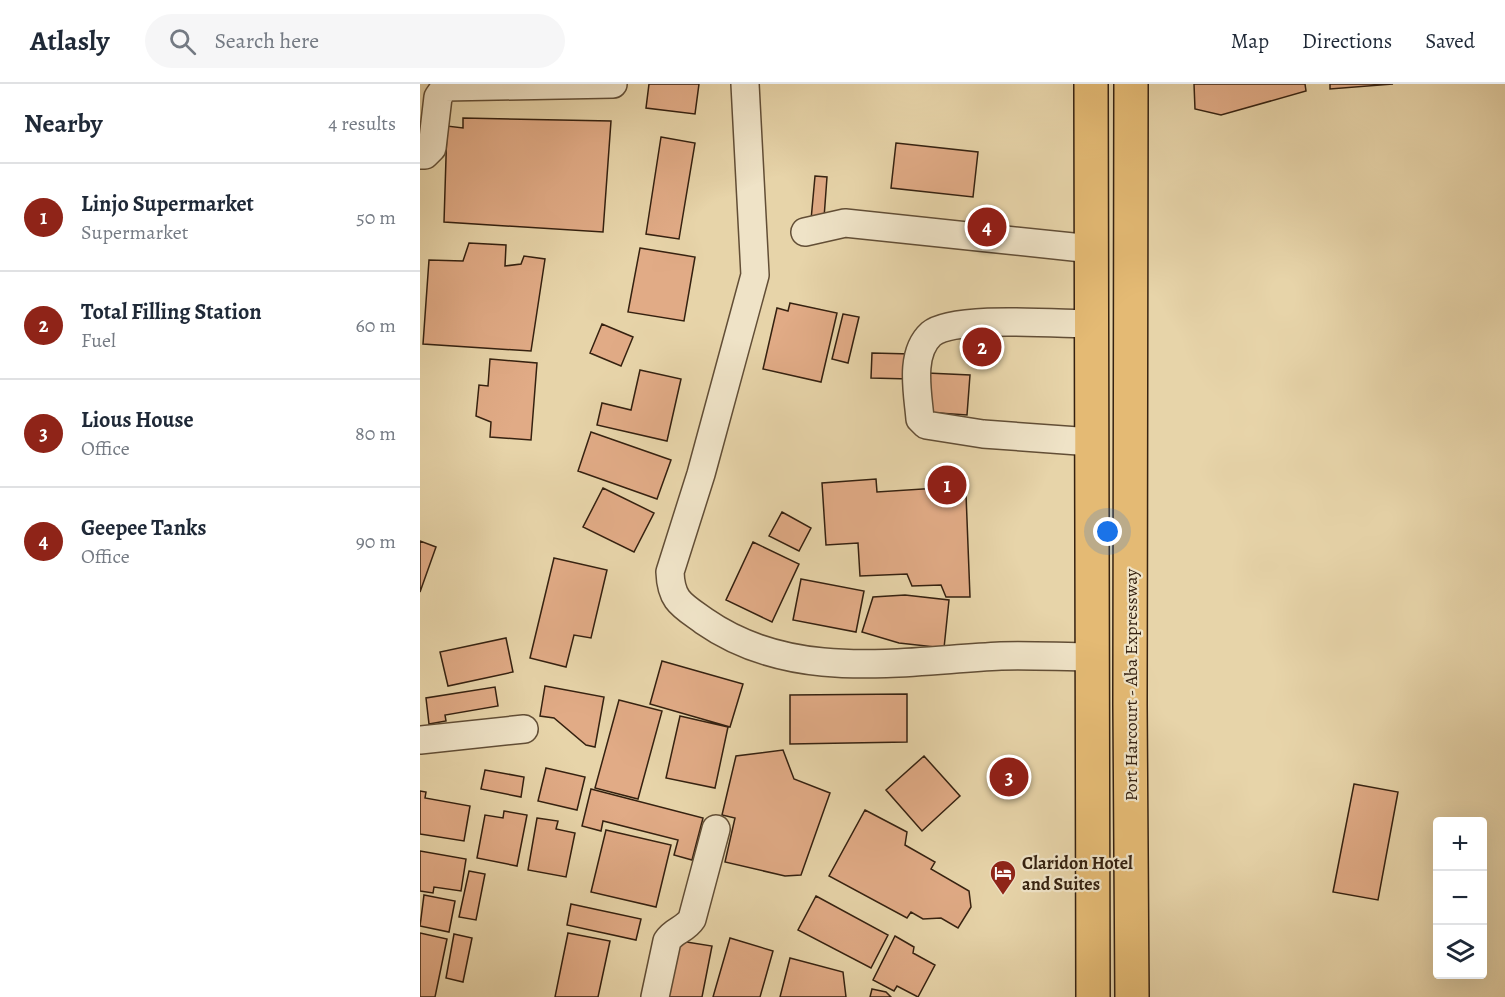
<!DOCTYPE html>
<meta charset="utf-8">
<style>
:root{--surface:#fff;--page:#f6f6f7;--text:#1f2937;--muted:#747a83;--line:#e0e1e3;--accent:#8f2418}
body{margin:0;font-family:Alegreya,serif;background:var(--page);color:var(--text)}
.controls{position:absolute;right:18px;bottom:18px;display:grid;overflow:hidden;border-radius:6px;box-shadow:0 6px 24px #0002}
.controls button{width:54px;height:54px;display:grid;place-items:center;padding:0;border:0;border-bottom:2px solid var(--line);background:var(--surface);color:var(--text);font:30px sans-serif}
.you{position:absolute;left:688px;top:448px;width:21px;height:21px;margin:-15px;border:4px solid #fff;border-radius:50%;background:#1a73e8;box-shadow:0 0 0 9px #1a73e833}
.badge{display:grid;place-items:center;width:39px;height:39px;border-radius:50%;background:var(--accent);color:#fff;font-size:20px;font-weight:700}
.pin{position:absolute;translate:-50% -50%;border:3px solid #fff;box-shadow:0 2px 6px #0006}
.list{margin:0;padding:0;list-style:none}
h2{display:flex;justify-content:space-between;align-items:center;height:78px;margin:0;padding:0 24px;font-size:26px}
h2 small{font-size:20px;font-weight:400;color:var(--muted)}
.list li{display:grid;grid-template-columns:39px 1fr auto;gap:18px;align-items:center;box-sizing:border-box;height:108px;padding:0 24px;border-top:2px solid var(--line)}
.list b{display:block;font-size:22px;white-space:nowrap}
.list p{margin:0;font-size:20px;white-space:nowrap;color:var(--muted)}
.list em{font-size:20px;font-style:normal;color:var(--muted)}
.icon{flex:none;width:33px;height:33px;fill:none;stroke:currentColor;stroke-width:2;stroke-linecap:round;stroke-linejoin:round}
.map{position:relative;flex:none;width:1085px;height:913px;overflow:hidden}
header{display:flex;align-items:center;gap:36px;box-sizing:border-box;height:84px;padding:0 30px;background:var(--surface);border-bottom:2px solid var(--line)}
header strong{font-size:28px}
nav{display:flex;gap:33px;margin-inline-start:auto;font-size:21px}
.search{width:420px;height:54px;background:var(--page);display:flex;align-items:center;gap:15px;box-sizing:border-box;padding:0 21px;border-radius:33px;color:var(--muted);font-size:22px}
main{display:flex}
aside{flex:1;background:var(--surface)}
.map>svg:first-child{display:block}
</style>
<header>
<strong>Atlasly</strong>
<div class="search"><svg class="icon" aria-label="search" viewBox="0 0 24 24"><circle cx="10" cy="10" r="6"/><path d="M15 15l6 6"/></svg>Search here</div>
<nav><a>Map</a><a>Directions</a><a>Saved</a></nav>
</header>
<main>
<aside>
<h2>Nearby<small>4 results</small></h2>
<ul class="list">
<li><span class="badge">1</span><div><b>Linjo Supermarket</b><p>Supermarket</p></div><em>50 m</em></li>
<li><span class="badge">2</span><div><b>Total Filling Station</b><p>Fuel</p></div><em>60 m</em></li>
<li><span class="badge">3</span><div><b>Lious House</b><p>Office</p></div><em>80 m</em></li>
<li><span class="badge">4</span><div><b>Geepee Tanks</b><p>Office</p></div><em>90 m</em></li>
</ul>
</aside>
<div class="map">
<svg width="1085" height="913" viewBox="0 0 1085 913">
<rect width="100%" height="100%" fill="#e7d4a9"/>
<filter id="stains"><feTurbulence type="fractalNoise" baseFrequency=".00333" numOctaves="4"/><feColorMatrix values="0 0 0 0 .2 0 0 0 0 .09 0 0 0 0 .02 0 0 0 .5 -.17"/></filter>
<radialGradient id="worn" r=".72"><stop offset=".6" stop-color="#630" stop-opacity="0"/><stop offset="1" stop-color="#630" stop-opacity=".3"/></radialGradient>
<!-- building -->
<path fill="#e1ab86" stroke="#352110" stroke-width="1.5" d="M 229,0 L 279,0 L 275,30 L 226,24 Z
M 774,0 L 885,0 L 886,7 L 801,31 L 775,25 Z
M 910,0 L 973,0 L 910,5 Z
M 43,34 L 191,37 L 183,148 L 24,138 L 27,42 L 43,44 Z
M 241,53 L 275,59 L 259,155 L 226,150 Z
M 476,59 L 558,68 L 553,113 L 471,104 Z
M 395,92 L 407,93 L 404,134 L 391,136 Z
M 49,159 L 86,161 L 85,182 L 101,180 L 104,172 L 125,175 L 111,267 L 3,260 L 9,176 L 43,177 Z
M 220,164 L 275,173 L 264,237 L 208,228 Z
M 370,219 L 417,229 L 401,298 L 343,285 L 357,224 L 368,227 Z
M 423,230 L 439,233 L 428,279 L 412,275 Z
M 182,240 L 213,253 L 201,282 L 170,269 Z
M 452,269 L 491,270 L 490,295 L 451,294 Z
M 70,275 L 117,279 L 111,356 L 70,353 L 71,338 L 56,332 L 59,301 L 68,302 Z
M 220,286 L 261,295 L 247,357 L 177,341 L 182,319 L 211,326 Z
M 507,289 L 550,291 L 547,331 L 504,328 Z
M 171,348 L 251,376 L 237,415 L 158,387 Z
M 456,395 L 457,408 L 518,404 L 521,412 L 546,410 L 550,513 L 526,513 L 521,501 L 492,502 L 487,490 L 440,492 L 438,459 L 406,461 L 402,399 Z
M 183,404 L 234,429 L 214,468 L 163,443 Z
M 362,428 L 391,444 L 379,467 L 349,452 Z
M 0,457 L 16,463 L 0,508 Z
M 333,458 L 379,480 L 352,538 L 306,516 Z
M 134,474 L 187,486 L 171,554 L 154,551 L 146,583 L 110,574 Z
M 381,495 L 444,507 L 436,548 L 373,536 Z
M 485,511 L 529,516 L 524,564 L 479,559 L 442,548 L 453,513 Z
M 86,554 L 93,588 L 28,602 L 20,568 Z
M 242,577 L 323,600 L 310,643 L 230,620 Z
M 125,602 L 184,613 L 175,663 L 166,661 L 134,634 L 120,632 Z
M 75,603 L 78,622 L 25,631 L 26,637 L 9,640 L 6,614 Z
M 487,610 L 487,658 L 370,660 L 370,611 Z
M 199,616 L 242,627 L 218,715 L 175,704 Z
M 260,632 L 308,643 L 295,704 L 246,694 Z
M 363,666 L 374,695 L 410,709 L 381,791 L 365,792 L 305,778 L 315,734 L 302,731 L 316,672 Z
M 504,672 L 540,712 L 502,747 L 466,706 Z
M 126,684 L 165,693 L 157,726 L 118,717 Z
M 65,686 L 104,693 L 101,713 L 61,705 Z
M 934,700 L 978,708 L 958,816 L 913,808 Z
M 171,705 L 283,734 L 272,776 L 254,771 L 258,756 L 183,737 L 181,747 L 162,742 Z
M 0,707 L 6,708 L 5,714 L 50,722 L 44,757 L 0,750 Z
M 445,726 L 487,748 L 485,761 L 515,778 L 511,785 L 549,807 L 551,823 L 538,844 L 521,834 L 503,835 L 491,828 L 487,834 L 409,792 Z
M 84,727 L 107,731 L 97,782 L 57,774 L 65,731 L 83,734 Z
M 117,734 L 138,737 L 136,745 L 155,749 L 146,793 L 108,786 Z
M 186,746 L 251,761 L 236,823 L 171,808 Z
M 0,767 L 46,775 L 41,807 L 14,803 L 13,809 L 0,807 Z
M 49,787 L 65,790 L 56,836 L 39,833 Z
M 4,811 L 35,817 L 29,848 L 0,842 Z
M 396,812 L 468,851 L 451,884 L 378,846 Z
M 151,820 L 221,835 L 216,856 L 147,841 Z
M 0,849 L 27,855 L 15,913 L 0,913 Z
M 148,849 L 190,857 L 178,913 L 135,913 Z
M 34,850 L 52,854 L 43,898 L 26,894 Z
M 475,852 L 494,863 L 493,869 L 515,881 L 498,913 L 477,902 L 474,907 L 453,896 Z
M 310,854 L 353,867 L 340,913 L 293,913 Z
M 254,856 L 292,862 L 282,913 L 244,913 Z
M 370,874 L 423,888 L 426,913 L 360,913 Z
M 452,905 L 466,908 L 471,913 L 450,913 Z"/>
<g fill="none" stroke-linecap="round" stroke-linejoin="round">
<!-- minor casing -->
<g stroke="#624e36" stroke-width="30">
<path id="minor" d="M 325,0 L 335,191 L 281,390 L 250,488 C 251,517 262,521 284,537 C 373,599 480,577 581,572 C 612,571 642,573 673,573
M 0,71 L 5,71 L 12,64 L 18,13 L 25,3 L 193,0
M 385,148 L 425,139 L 672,165
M 672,240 C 639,240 534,231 511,250 C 489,270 498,310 500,335 L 506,341 L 563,350 L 672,358
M 0,656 L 104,645
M 235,913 L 247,857 C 254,846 265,846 272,835 L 296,745"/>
</g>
<!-- highway casing -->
<g stroke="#352110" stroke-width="36">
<path id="highway" d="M 671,0 L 673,913
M 711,0 L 710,621 L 712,913"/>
</g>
<!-- minor -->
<use href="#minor" stroke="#efe3c7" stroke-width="27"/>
<!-- highway -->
<use href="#highway" stroke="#e4ba74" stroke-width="33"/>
</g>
<!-- icons -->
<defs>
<g id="hotel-pin" transform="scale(1.35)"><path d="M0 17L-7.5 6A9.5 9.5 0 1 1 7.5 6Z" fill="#8f2418" stroke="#efe3c7"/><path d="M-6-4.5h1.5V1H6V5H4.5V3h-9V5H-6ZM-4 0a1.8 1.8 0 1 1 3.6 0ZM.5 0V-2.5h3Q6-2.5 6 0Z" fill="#fff"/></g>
</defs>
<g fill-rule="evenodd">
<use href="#hotel-pin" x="583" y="789"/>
</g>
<g text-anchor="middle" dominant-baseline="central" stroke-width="4.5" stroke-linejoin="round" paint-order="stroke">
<!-- street labels -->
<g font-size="18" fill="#352110" stroke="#efe3c7">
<text transform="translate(711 601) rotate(-90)">Port Harcourt - Aba Expressway</text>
</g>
<!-- poi labels -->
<g font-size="18" font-weight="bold" fill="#352110" stroke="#efe3c7" text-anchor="start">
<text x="602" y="779">Claridon Hotel<tspan x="602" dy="21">and Suites</tspan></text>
</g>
</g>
<rect width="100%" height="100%" filter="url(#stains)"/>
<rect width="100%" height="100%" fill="url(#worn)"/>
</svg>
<div class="controls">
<button>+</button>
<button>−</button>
<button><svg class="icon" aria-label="layers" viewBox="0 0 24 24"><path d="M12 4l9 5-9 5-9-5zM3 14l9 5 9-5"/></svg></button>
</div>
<div class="you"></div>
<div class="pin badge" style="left:527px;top:401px">1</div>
<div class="pin badge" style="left:562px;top:263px">2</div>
<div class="pin badge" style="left:589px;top:693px">3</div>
<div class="pin badge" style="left:567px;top:143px">4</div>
</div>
</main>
